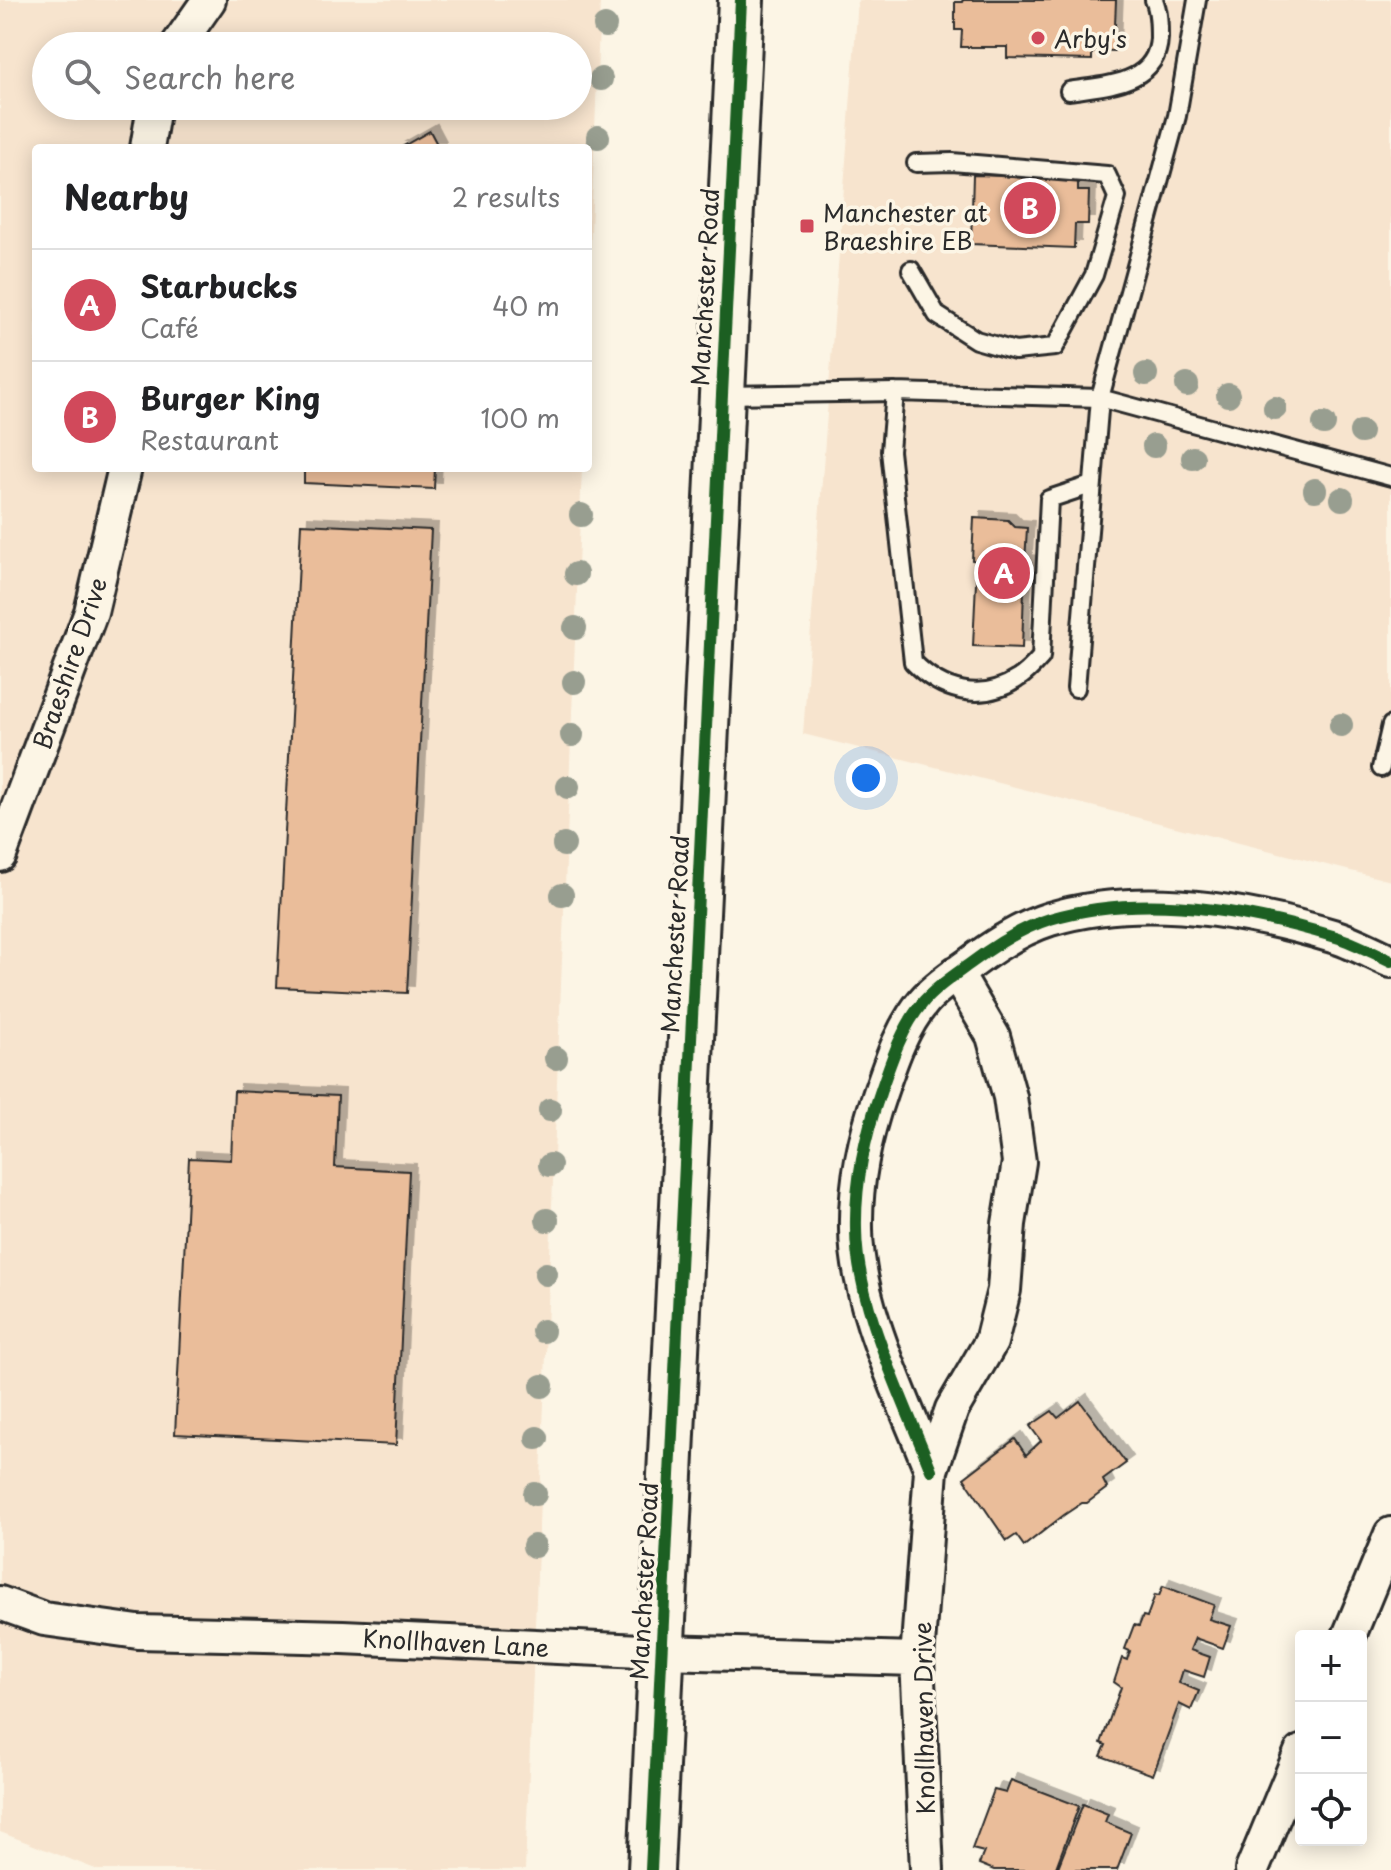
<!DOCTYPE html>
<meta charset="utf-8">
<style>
:root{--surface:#fff;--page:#f6f6f6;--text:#202124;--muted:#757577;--line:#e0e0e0;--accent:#d1495b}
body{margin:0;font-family:"Playpen Sans",sans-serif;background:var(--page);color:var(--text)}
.controls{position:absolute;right:24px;bottom:24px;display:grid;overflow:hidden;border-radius:8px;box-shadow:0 4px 20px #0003}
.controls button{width:72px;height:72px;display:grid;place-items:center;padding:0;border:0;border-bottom:2px solid var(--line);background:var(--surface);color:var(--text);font:40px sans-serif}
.you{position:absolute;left:866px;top:778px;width:28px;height:28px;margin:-20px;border:6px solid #fff;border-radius:50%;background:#1a73e8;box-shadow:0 0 0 12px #1a73e833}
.badge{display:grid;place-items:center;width:52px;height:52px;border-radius:50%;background:var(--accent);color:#fff;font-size:26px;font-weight:700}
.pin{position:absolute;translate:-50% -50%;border:4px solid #fff;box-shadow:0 2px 8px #0006}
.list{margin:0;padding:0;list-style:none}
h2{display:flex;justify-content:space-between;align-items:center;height:104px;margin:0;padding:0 32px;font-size:34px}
h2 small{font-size:26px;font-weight:400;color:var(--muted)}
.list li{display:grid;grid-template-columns:52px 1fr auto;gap:24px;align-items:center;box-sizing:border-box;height:112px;padding:0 32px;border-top:2px solid var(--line)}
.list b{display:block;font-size:30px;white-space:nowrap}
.list p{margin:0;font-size:26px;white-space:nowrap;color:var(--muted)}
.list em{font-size:26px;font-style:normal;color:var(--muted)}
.icon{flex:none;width:44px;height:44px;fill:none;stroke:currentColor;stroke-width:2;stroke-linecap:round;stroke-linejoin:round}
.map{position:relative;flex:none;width:1391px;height:1870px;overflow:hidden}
.search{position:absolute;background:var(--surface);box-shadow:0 4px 20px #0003;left:32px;top:32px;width:560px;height:88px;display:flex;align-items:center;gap:20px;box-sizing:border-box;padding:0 28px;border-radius:44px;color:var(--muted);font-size:30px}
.panel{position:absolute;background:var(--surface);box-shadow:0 4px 20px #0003;left:32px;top:144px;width:560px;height:328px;border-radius:8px}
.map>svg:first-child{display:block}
</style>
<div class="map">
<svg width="1391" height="1870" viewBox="0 0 1391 1870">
<defs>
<filter id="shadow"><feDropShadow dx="7" dy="-7" stdDeviation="0" flood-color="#0004"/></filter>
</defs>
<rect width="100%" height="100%" fill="#fcf5e5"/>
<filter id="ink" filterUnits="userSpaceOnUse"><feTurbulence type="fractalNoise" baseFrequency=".0125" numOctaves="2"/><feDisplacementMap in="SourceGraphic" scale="16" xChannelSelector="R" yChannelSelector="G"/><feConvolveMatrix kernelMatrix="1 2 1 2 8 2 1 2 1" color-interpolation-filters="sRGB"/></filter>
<g filter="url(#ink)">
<!-- built -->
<path fill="#f7e4ce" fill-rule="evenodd" d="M 0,0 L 600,0 L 588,309 L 588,148 L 36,148 L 36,468 L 582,468 L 525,1870 L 98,1870 L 0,1832 ZM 46,46 L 578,46 L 578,106 L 46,106 Z
M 858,0 L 1391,0 L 1391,881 L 803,734 Z"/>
<!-- building -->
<path fill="#eabd9a" stroke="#2b2b2b" stroke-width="2" filter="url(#shadow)" d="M 963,0 L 1116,0 L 1114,51 L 1092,50 L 1092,60 L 1007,58 L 1007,47 L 961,47 L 962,30 L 955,30 L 955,2 L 962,2 Z
M 430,131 L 439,148 L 400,148 Z
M 973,175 L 1078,178 L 1078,191 L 1089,191 L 1088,224 L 1075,224 L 1074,248 L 971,244 Z
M 304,468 L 435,468 L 434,489 L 304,483 Z
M 974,518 L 1008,520 L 1015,527 L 1027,528 L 1025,562 L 1031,563 L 1030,584 L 1024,589 L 1022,648 L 973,646 L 977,561 L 972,560 Z
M 301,524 L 431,530 L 407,993 L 277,987 Z
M 234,1091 L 338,1096 L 335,1167 L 409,1171 L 396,1445 L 175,1434 L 189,1158 L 231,1160 Z
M 1080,1401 L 1126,1463 L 1103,1480 L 1107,1488 L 1087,1503 L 1082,1503 L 1064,1515 L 1024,1546 L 1016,1535 L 1007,1541 L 964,1478 L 1015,1439 L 1026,1455 L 1041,1441 L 1030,1426 L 1052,1411 L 1058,1418 Z
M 1163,1586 L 1214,1605 L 1209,1619 L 1231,1626 L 1223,1648 L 1195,1638 L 1190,1650 L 1210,1657 L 1204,1677 L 1183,1670 L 1179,1683 L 1199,1691 L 1191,1710 L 1179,1704 L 1153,1775 L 1101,1756 L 1106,1745 L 1101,1743 L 1121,1687 L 1114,1682 L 1122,1658 L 1127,1660 L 1130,1651 L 1125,1649 L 1134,1625 L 1139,1626 L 1143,1616 L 1147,1617 L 1155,1595 L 1159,1596 Z
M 1011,1780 L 1079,1806 L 1055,1870 L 994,1870 L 979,1864 L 984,1852 L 972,1849 L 994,1790 L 1006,1793 Z
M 1083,1804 L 1108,1814 L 1105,1822 L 1131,1833 L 1117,1870 L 1057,1870 Z"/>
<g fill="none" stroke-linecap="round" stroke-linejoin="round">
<!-- lane casing -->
<g stroke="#2b2b2b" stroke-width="22">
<path id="lane" d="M 1069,91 C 1104,85 1157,85 1159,38 C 1159,25 1159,11 1154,0
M 911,270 L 937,315 L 976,340 L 1015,351 L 1055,347 L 1094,275 L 1117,197 L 1107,175 L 952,162 L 916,163
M 895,392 L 890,451 L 913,662 C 941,691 981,703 1017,679 C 1026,674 1034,665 1041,657 L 1049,499 L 1091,485
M 723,395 L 895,392 L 1100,398 L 1391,477
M 1076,688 L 1100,398 L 1177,116 L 1197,0
M 1381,768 L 1391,725"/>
</g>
<!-- street casing -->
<g stroke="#2b2b2b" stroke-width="38">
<path id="street" d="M 177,46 L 209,0
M 147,148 L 154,106
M 0,855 L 91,612 L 125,468
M 931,1470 C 903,1398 856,1305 856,1229 C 855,1182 865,1136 880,1093 C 891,1061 902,1027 924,1001 C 937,986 956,974 971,963 C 995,945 1021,928 1050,919 C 1140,892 1247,910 1336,937 C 1355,943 1373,953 1391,961
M 0,1603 L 44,1619 L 138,1632 L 343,1637 L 662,1652 L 917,1659
M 1349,1636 L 1391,1534
M 927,1870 L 917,1659 L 931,1470 L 952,1409 L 991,1342 L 1004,1290 L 1009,1224 L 1019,1162 L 1010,1097 L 993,1036 L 956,973
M 1252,1870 L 1301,1752"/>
</g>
<!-- primary casing -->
<g stroke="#2b2b2b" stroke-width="50">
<path id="primary" d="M 651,1870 L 741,0"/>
</g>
<!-- lane -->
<use href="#lane" stroke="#fcf5e5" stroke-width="16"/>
<!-- street -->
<use href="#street" stroke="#fcf5e5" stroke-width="32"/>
<!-- primary -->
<use href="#primary" stroke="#fcf5e5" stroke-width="44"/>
<!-- cycleway casing -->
<g stroke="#fcf5e5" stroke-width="17">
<path id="cycleway" d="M 931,1470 C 903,1398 856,1305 856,1229 C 855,1182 865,1136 880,1093 C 891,1061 902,1027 924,1001 C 937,986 956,974 971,963 C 995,945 1021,928 1050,919 C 1140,892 1247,910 1336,937 C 1355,943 1373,953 1391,961
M 651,1870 L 741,0"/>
</g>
<!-- cycleway -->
<use href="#cycleway" stroke="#1b5e20" stroke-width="12"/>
</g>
<!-- trees -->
<g fill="#989e90">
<circle cx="605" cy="26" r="12"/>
<circle cx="601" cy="79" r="12"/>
<circle cx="598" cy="137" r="12"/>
<circle cx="1146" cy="374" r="12"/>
<circle cx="1187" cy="385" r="12"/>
<circle cx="1228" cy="395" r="12"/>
<circle cx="1275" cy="408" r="12"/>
<circle cx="1324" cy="424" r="12"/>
<circle cx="1361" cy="432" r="12"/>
<circle cx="1154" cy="446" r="12"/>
<circle cx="1193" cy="458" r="12"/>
<circle cx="1315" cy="490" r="12"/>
<circle cx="1342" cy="499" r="12"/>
<circle cx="581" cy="515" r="12"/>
<circle cx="576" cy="574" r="12"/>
<circle cx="575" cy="628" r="12"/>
<circle cx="574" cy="682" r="12"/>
<circle cx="1341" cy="725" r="12"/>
<circle cx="572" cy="735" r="12"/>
<circle cx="568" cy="787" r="12"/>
<circle cx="564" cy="845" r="12"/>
<circle cx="562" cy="895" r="12"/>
<circle cx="556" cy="1058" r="12"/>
<circle cx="550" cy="1110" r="12"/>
<circle cx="550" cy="1165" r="12"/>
<circle cx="547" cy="1220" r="12"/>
<circle cx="546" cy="1274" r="12"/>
<circle cx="543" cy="1331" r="12"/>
<circle cx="542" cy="1386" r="12"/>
<circle cx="537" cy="1438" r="12"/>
<circle cx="535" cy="1494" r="12"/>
<circle cx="534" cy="1546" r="12"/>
</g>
</g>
<!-- markers -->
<g fill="#d1495b" stroke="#fcf5e5" stroke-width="3">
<circle cx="1038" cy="38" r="8"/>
<rect x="799" y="218" width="16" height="16" rx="4"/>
</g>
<g text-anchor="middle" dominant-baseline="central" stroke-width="7" stroke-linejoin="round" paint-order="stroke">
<!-- poi labels -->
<g font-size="24" fill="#2b2b2b" stroke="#fcf5e5" text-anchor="start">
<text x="1054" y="38">Arby's</text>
<text x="823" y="212">Manchester at<tspan x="823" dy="28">Braeshire EB</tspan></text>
</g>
<!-- street labels -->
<g font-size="24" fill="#2b2b2b" stroke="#fcf5e5">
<text transform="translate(704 287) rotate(-87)">Manchester Road</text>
<text transform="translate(69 663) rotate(-71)">Braeshire Drive</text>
<text transform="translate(674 934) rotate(-87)">Manchester Road</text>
<text transform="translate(643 1581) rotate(-87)">Manchester Road</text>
<text transform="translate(456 1642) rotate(3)">Knollhaven Lane</text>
<text transform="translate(923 1718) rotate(-91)">Knollhaven Drive</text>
</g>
</g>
</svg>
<div class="controls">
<button>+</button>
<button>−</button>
<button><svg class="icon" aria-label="locate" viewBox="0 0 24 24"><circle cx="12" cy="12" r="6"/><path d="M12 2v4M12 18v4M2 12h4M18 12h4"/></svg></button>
</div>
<div class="you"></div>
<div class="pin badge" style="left:1004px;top:573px">A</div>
<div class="pin badge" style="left:1030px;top:208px">B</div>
<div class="search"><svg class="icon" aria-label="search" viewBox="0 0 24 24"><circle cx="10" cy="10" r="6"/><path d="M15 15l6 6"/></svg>Search here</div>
<section class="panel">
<h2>Nearby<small>2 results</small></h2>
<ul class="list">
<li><span class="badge">A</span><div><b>Starbucks</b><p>Café</p></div><em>40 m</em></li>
<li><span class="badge">B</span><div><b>Burger King</b><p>Restaurant</p></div><em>100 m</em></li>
</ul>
</section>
</div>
